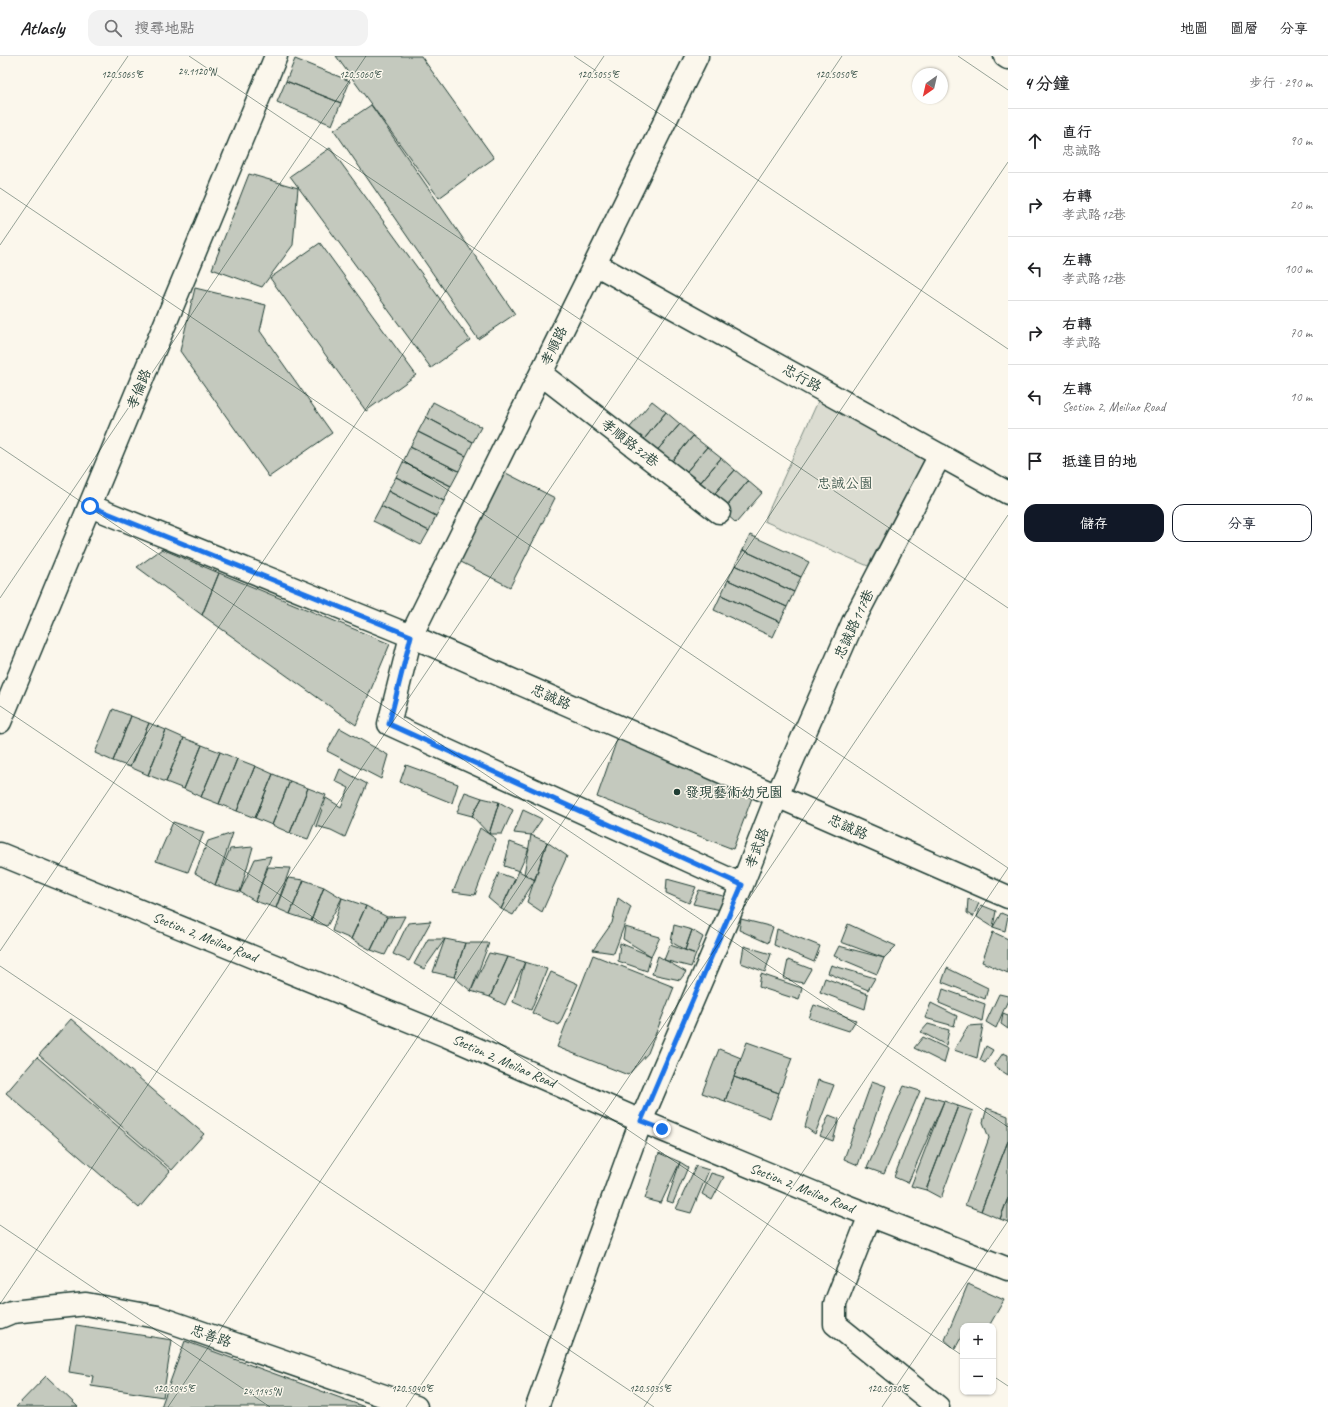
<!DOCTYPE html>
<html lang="zh-TW">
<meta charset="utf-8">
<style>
:root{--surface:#fff;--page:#f2f2f2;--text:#202124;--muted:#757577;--line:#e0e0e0;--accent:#111827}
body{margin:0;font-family:Caveat,"LXGW WenKai TC",sans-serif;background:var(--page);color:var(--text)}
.controls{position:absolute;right:12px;bottom:12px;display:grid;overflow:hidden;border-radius:8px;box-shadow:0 1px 3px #0004}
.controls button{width:36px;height:36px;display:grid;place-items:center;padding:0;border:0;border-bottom:1px solid var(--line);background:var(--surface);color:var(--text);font:20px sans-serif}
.compass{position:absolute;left:912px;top:12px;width:36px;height:36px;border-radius:50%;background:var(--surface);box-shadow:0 1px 3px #0004;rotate:214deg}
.stop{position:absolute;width:12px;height:12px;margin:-9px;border:3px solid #1a73e8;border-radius:50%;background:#fff}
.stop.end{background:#1a73e8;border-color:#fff;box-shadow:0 1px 4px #0008}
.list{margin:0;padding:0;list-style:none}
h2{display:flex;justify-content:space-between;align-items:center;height:52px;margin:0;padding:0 16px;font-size:17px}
h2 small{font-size:13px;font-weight:400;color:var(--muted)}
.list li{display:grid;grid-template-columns:26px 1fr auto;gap:12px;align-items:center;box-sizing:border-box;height:64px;padding:0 16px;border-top:1px solid var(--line)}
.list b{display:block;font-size:15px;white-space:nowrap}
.list p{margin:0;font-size:13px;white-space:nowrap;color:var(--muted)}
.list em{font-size:13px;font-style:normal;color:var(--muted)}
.actions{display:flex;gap:8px;padding:12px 16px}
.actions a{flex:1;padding:9px 0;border:1px solid var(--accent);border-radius:12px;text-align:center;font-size:14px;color:var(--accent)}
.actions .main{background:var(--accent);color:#fff}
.icon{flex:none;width:22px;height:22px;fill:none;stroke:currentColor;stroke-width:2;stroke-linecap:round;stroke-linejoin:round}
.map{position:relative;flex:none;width:1008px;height:1351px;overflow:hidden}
header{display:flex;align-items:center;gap:24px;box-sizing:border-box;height:56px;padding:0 20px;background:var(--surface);border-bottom:1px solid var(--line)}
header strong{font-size:19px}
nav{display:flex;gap:22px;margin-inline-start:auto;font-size:14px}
.search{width:280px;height:36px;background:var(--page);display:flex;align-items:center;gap:10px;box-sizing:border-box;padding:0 14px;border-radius:12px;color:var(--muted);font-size:15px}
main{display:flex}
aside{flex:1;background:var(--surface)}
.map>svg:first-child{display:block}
</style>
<header>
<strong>Atlasly</strong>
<div class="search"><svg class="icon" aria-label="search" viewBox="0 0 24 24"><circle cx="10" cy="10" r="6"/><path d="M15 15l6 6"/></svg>搜尋地點</div>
<nav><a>地圖</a><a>圖層</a><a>分享</a></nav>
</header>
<main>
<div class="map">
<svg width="1008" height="1351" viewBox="0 0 1008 1351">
<rect width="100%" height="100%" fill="#fbf7ec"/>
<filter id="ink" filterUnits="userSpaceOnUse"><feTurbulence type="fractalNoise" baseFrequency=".025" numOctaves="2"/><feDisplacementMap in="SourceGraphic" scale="8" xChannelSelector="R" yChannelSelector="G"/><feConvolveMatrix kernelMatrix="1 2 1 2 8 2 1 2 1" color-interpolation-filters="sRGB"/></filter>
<g filter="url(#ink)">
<!-- green -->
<path fill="#dbdcd1" stroke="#7d8c82" d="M 819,343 L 925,402 L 868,510 L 764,465 Z"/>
<!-- building -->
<path fill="#c4c9be" stroke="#1f3d34" d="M 336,0 L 421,0 L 494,102 L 439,142 Z
M 295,3 L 350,25 L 341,47 L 286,25 Z
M 286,25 L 341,47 L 332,69 L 277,46 Z
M 371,49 L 515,258 L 478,283 L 334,74 Z
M 330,92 L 470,284 L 431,312 L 290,120 Z
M 249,118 L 298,132 L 293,189 L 262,231 L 212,213 Z
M 320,187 L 416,319 L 366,355 L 270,222 Z
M 195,232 L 266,249 L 260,275 L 332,377 L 269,421 L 180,295 Z
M 652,345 L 666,356 L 641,387 L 627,375 Z
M 433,346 L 481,371 L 473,386 L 426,361 Z
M 666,356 L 680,368 L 654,398 L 641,387 Z
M 426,361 L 473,386 L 466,400 L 418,376 Z
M 680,368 L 693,380 L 668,410 L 654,398 Z
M 418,376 L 466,400 L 459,415 L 410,391 Z
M 693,380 L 707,391 L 682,421 L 668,410 Z
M 410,391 L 459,415 L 451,430 L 403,406 Z
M 707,391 L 721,402 L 695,433 L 682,421 Z
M 721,402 L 735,414 L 709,444 L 695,433 Z
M 403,406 L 451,430 L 444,445 L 396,421 Z
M 735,414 L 748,425 L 723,455 L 709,444 Z
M 504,416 L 555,442 L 510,531 L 459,505 Z
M 396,421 L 444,445 L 436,460 L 388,435 Z
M 748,425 L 762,437 L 736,467 L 723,455 Z
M 388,435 L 436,460 L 429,475 L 381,450 Z
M 381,450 L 429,475 L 421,489 L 373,465 Z
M 750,479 L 809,506 L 801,521 L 743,494 Z
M 162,493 L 219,517 L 202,559 L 137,511 Z
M 743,494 L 801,521 L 794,536 L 735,509 Z
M 735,509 L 794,536 L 787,551 L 728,524 Z
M 219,517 L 390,588 L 356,669 L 202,559 Z
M 728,524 L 787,551 L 780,566 L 721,539 Z
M 721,539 L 780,566 L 773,581 L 714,554 Z
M 113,653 L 131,660 L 113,705 L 95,697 Z
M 131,660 L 149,667 L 130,711 L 113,705 Z
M 149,667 L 166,674 L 148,719 L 130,711 Z
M 340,672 L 388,699 L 381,723 L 327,695 Z
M 621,672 L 756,731 L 733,793 L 597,741 Z
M 166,674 L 184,682 L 166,726 L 148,719 Z
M 184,682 L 202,689 L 184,733 L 166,726 Z
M 202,689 L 220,696 L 201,741 L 184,733 Z
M 220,696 L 237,703 L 219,748 L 201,741 Z
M 237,703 L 255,710 L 237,755 L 219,748 Z
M 406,709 L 458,728 L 452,747 L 400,726 Z
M 255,710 L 273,718 L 255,762 L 237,755 Z
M 340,713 L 367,728 L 345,781 L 331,774 L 316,770 L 326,742 L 341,751 L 349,732 L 335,725 Z
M 273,718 L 290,725 L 272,769 L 255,762 Z
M 290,725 L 308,732 L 290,777 L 272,769 Z
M 308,732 L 326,739 L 308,783 L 290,777 Z
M 465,736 L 482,742 L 472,760 L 457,756 Z
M 482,742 L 499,746 L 489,778 L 472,760 Z
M 499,746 L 513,754 L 502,778 L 489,778 Z
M 523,754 L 542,763 L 531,779 L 514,777 Z
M 173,766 L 204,776 L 188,816 L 156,805 Z
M 480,772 L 496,783 L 475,839 L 453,836 Z
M 233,777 L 215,829 L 195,817 L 208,785 Z
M 531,779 L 547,786 L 535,824 L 524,818 Z
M 510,786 L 529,793 L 519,815 L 504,810 Z
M 547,786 L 567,800 L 542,856 L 527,846 Z
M 253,791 L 240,836 L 215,829 L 230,793 Z
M 271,800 L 255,845 L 240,836 L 255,803 Z
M 268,811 L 290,812 L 276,852 L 255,845 Z
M 519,815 L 535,824 L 513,859 L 501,853 Z
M 499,817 L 515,823 L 501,853 L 488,842 Z
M 288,822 L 304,824 L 290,858 L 276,852 Z
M 667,823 L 696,831 L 689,847 L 666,837 Z
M 304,824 L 324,831 L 311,865 L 290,858 Z
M 324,831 L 342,842 L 327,870 L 311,865 Z
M 699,834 L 727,841 L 721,854 L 693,848 Z
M 342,842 L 366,850 L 351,883 L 332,875 Z
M 618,842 L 631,851 L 614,897 L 593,894 L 612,867 Z
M 968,843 L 979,847 L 973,861 L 967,857 Z
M 981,849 L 996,855 L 993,871 L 977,861 Z
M 366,850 L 387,861 L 371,894 L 351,883 Z
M 1001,857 L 1008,860 L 1005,875 L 993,871 Z
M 405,860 L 385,899 L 371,894 L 387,861 Z
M 741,863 L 773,871 L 768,887 L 739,874 Z
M 431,865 L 409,905 L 393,898 L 408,867 Z
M 848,868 L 896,890 L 884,902 L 841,886 Z
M 674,869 L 692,874 L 685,894 L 671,886 Z
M 625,871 L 660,881 L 651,900 L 623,883 Z
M 777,873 L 820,890 L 814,906 L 774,889 Z
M 692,874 L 703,881 L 696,898 L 685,894 Z
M 993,876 L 1008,883 L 1008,917 L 982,906 Z
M 428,883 L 445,883 L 424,913 L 414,908 Z
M 445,883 L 465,887 L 454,921 L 433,916 Z
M 465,887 L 489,887 L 471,935 L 454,921 Z
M 620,887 L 651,900 L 647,915 L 618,905 Z
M 670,889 L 696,898 L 691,911 L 664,904 Z
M 744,890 L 771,898 L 765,916 L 741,907 Z
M 839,890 L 884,902 L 877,918 L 834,900 Z
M 489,897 L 508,901 L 490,941 L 471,935 Z
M 593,899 L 674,931 L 648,997 L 628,1019 L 557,991 Z
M 658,900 L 686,916 L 680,924 L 652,918 Z
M 508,901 L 525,906 L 505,949 L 490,941 Z
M 788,904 L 811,913 L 803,927 L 784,923 Z
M 525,906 L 547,913 L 531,954 L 513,946 Z
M 831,909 L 875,922 L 868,934 L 828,917 Z
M 947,912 L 988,932 L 985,943 L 942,926 Z
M 551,916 L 578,928 L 559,969 L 532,957 Z
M 761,918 L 802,932 L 799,944 L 759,931 Z
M 825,922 L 868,938 L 865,953 L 820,936 Z
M 943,933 L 985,948 L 982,965 L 939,947 Z
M 999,938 L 1008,940 L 1008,944 L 996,972 L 986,966 Z
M 931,947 L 957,960 L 954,970 L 925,962 Z
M 814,949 L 856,964 L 849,975 L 809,962 Z
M 1003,957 L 1008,959 L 1008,973 L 1001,968 Z
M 71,963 L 204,1078 L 172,1114 L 39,999 Z
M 928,968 L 949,974 L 946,989 L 921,976 Z
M 983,969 L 977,1002 L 954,994 L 968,970 Z
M 923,981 L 948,993 L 944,1007 L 914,992 Z
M 747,986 L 792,1002 L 779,1037 L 734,1021 Z
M 986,990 L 993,994 L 985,1007 L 980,1004 Z
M 719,993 L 741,1002 L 725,1045 L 702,1037 Z
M 1003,997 L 1008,999 L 1008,1019 L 994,1010 Z
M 37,1001 L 170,1115 L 139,1152 L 6,1037 Z
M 734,1021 L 779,1037 L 770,1062 L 725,1045 Z
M 818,1024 L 834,1029 L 815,1078 L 805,1071 Z
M 872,1025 L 886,1030 L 858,1109 L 844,1103 Z
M 904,1030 L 920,1035 L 884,1118 L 867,1112 Z
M 926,1040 L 944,1045 L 908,1127 L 894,1121 Z
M 944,1045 L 958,1050 L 926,1134 L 911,1130 Z
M 958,1050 L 973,1055 L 941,1142 L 926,1134 Z
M 987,1052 L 1008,1060 L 1008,1085 L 981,1155 L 965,1149 L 989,1082 L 983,1066 Z
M 829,1059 L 839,1063 L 833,1085 L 820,1080 Z
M 1008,1085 L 1008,1142 L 1000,1163 L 981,1155 Z
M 659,1097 L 680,1106 L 661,1147 L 645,1143 Z
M 680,1106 L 688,1111 L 673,1147 L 667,1145 Z
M 696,1110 L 709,1114 L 691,1157 L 676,1153 Z
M 711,1117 L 724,1121 L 712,1144 L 702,1138 Z
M 1008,1142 L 1008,1166 L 1000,1163 Z
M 968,1228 L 1004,1244 L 989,1270 L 963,1270 L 963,1278 L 955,1293 L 945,1284 Z
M 76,1269 L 172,1284 L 163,1341 L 91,1330 L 93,1320 L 69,1316 Z
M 185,1285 L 365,1351 L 161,1351 Z
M 46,1320 L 78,1351 L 16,1351 Z"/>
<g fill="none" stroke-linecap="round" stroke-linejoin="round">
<!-- street casing -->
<g stroke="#1f3d34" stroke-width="25">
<path id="street" d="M 697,0 L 595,208 L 411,580 L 389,668 L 742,829
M 1005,0 L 1008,2
M 595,208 L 1008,437
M 541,318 L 719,456
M 90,450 L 411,580 L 1008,841
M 0,666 L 276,0
M 870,1159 L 835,1248 L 835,1268 L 938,1351
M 0,1261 L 12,1256 L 86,1248 L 157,1261 L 416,1351
M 537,1351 L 641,1065 L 742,829 L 777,740 L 854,564 L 940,399"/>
</g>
<!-- secondary casing -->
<g stroke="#1f3d34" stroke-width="25">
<path id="secondary" d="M 0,798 L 447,980 L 641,1065 L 836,1146 L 1008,1213"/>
</g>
<!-- street -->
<use href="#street" stroke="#fbf7ec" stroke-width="22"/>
<!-- secondary -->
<use href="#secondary" stroke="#fbf7ec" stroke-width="22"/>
</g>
</g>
<g fill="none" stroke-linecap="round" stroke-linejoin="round" filter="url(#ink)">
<!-- route -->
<path stroke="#1a73e8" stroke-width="5" d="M 90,450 L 411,580 L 389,668 L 742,829 L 641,1065 L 662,1073"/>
</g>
<!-- ticks -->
<path fill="none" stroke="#1f3d34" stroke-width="1" stroke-opacity="0.45" d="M 189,0 L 1008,552M 574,0 L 1008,293M 958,0 L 1008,34M 0,132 L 1008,812M 0,189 L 128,0M 0,391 L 1008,1071M 0,542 L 366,0M 0,650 L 963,1300M 0,895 L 604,0M 0,910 L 654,1351M 0,1169 L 270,1351M 0,1248 L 842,0M 993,1320 L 1008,1330M 168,1351 L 1008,106M 406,1351 L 1008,459M 644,1351 L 1008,812M 882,1351 L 1008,1165"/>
<!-- markers -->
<circle fill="#1f3d34" stroke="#fbf7ec" stroke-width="1.5" cx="677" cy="736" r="4"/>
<g text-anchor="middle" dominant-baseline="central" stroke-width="3" stroke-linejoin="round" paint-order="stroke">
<!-- street labels -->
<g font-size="14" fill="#1f3d34" stroke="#fbf7ec">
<text transform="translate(554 290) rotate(-64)">孝順路</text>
<text transform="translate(802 322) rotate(29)">忠行路</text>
<text transform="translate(139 333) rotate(-68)">孝倫路</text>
<text transform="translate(630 387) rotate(38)">孝順路32巷</text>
<text transform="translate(854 568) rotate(-65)">忠誠路117巷</text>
<text transform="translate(551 641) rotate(24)">忠誠路</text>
<text transform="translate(848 771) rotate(24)">忠誠路</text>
<text transform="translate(757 792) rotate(-69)">孝武路</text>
<text transform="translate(205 881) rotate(22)">Section 2, Meiliao Road</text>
<text transform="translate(504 1005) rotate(24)">Section 2, Meiliao Road</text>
<text transform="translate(802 1132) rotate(22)">Section 2, Meiliao Road</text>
<text transform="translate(211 1280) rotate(19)">忠善路</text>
</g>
<!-- park labels -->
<g font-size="14" fill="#455d53" stroke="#fbf7ec">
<text x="845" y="427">忠誠公園</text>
</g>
<!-- poi labels -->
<g font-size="14" fill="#1f3d34" stroke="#fbf7ec" text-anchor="start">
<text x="685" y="736">發現藝術幼兒園</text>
</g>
</g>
<g font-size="10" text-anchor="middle" fill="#1f3d34" stroke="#fbf7ec" stroke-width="3" stroke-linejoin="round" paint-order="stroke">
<text x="197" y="19">24.1120°N</text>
<text x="122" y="22">120.5065°E</text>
<text x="360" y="22">120.5060°E</text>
<text x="598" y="22">120.5055°E</text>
<text x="836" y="22">120.5050°E</text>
<text x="174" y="1336">120.5045°E</text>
<text x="412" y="1336">120.5040°E</text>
<text x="650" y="1336">120.5035°E</text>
<text x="888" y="1336">120.5030°E</text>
<text x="262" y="1339">24.1145°N</text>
</g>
</svg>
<div class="controls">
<button>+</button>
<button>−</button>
</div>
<svg class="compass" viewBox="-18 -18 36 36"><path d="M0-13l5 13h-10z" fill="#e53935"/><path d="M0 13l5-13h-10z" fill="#757577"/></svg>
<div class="stop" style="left:90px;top:450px"></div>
<div class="stop end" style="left:662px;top:1073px"></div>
</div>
<aside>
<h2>4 分鐘<small>步行 · 290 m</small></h2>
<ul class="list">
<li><svg class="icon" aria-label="ahead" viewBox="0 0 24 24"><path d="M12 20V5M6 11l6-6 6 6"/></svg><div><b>直行</b><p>忠誠路</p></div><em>90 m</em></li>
<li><svg class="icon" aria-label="right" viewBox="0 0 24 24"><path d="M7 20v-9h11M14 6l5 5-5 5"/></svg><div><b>右轉</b><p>孝武路12巷</p></div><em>20 m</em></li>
<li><svg class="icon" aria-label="left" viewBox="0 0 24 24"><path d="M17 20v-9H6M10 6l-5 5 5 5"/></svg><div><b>左轉</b><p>孝武路12巷</p></div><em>100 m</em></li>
<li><svg class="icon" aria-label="right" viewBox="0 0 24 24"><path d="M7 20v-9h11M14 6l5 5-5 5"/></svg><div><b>右轉</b><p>孝武路</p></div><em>70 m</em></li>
<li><svg class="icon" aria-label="left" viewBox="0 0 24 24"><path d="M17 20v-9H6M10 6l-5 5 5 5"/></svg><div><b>左轉</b><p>Section 2, Meiliao Road</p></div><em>10 m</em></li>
<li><svg class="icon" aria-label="arrive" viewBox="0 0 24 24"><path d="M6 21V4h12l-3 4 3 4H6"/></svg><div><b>抵達目的地</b></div></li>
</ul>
<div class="actions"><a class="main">儲存</a><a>分享</a></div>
</aside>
</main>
